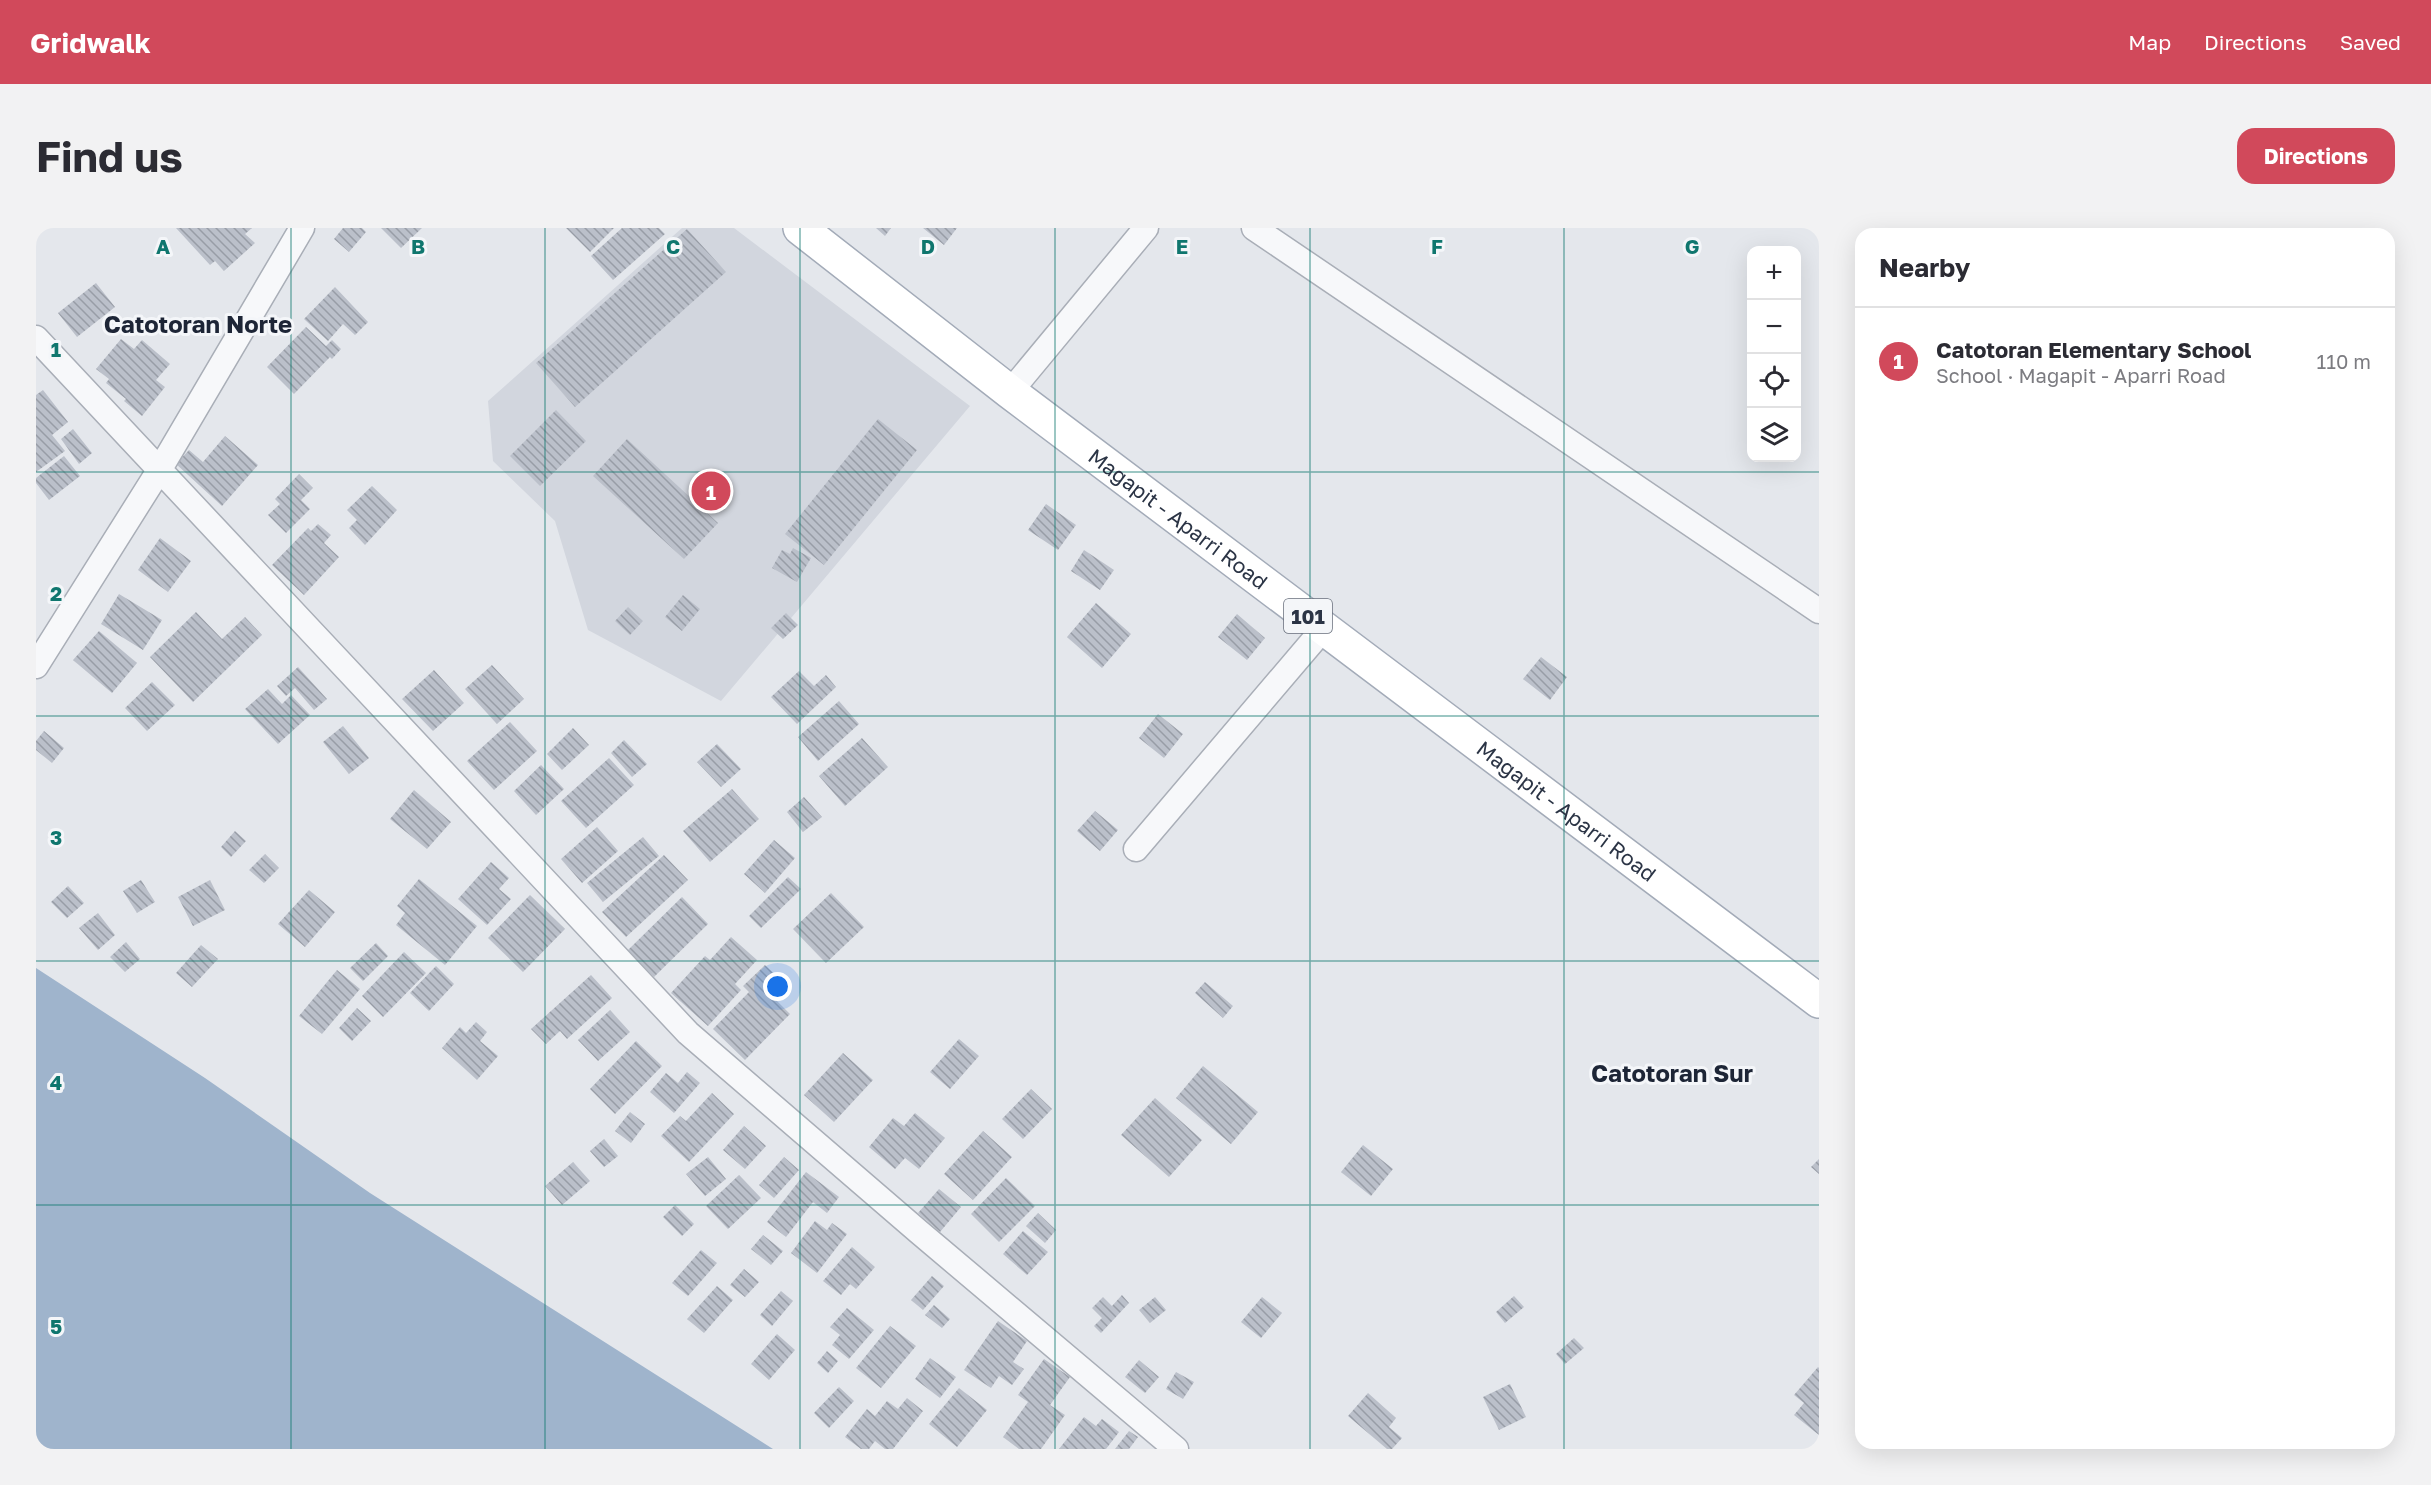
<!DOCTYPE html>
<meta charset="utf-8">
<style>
:root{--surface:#fff;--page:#f2f2f3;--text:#2b2b33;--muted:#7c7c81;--line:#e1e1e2;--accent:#d1495b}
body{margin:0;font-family:"Golos Text",sans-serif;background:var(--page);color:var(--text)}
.controls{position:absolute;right:18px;top:18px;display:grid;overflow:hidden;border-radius:12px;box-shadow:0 6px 24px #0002}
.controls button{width:54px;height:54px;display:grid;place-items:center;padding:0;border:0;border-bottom:2px solid var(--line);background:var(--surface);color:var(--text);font:30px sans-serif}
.you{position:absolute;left:742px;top:759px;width:21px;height:21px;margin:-15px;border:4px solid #fff;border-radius:50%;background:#1a73e8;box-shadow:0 0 0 9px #1a73e833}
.badge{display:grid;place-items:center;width:39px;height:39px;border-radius:50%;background:var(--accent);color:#fff;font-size:20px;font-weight:700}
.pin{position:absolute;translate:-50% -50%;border:3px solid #fff;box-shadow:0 2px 6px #0006}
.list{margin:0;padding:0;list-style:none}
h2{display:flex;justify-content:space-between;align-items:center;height:78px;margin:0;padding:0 24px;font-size:26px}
h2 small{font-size:20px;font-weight:400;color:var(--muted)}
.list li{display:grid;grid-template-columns:39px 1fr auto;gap:18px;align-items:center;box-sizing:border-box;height:108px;padding:0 24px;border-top:2px solid var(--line)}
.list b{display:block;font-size:22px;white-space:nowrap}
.list p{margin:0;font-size:20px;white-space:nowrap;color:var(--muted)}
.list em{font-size:20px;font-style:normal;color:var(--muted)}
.icon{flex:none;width:33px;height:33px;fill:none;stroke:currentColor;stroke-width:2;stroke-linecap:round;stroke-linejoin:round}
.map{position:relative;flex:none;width:1783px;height:1221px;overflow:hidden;border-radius:18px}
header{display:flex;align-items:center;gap:36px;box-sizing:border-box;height:84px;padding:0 30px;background:var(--accent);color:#fff}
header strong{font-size:28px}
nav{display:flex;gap:33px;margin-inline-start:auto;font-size:21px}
.intro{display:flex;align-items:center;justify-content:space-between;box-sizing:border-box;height:144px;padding:0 36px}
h1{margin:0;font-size:42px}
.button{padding:15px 27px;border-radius:18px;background:var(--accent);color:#fff;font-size:21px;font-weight:700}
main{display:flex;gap:36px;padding:0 36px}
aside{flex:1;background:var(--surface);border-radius:18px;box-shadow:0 6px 24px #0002}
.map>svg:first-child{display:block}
</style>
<header>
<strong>Gridwalk</strong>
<nav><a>Map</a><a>Directions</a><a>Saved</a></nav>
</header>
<div class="intro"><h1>Find us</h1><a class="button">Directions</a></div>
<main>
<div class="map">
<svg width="1783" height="1221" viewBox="0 0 1783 1221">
<defs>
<pattern id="building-back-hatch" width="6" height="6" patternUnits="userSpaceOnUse" patternTransform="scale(1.5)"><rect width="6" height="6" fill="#bbc0ca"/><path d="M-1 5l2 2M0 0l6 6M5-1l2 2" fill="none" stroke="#989da6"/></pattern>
</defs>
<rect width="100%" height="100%" fill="#e4e7ec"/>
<!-- built -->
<path fill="#d2d6de" d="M 646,0 L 698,0 L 934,178 L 685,473 L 552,402 L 519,293 L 457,233 L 452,173 Z"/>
<!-- water -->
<path fill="#9fb4cc" d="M 0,740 L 169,850 L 334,965 L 737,1221 L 0,1221 Z"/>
<!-- building -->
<path fill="url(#building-back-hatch)" d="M 140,0 L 216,0 L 209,6 L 219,15 L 188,43 L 179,33 L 174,37 Z
M 307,0 L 326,0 L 330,4 L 313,24 L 298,11 Z
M 345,0 L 386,0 L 365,20 Z
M 530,0 L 578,0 L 554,24 Z
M 586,0 L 623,0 L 629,6 L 577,52 L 555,28 Z
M 840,0 L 855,0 L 849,8 Z
M 887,0 L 921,0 L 908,17 Z
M 651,1 L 690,44 L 539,179 L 500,135 Z
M 60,55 L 79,79 L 41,109 L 22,85 Z
M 299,59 L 332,94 L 319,107 L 307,96 L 292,113 L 268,91 Z
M 270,99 L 290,118 L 296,112 L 305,121 L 296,131 L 294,129 L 258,166 L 231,139 Z
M 85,111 L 98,121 L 106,112 L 134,136 L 120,152 L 129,159 L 106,188 L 88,173 L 90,171 L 70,155 L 73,151 L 60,141 Z
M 7,162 L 32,194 L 16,207 L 29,223 L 0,244 L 0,167 Z
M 520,182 L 550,213 L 504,258 L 474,228 Z
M 842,191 L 881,222 L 788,337 L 749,306 Z
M 37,201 L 56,225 L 43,236 L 25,211 Z
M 189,208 L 222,237 L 186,278 L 140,236 L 153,222 L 167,234 Z
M 591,211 L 682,295 L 648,331 L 557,248 Z
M 28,228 L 44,248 L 13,272 L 0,255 L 0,250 Z
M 263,246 L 277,260 L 265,272 L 274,281 L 250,305 L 232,287 L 244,276 L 239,271 Z
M 336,258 L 361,282 L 329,317 L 313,300 L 321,292 L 311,282 Z
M 1010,276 L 1040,297 L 1022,322 L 992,302 Z
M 282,296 L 295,307 L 288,315 L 303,329 L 268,367 L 236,337 L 272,300 L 275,303 Z
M 124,310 L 155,333 L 132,364 L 102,342 Z
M 757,320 L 775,330 L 761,354 L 736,340 L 746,322 L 754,326 Z
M 1048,322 L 1078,342 L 1064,362 L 1035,343 Z
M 83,366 L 126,392 L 107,422 L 65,396 Z
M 647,367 L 664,381 L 646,403 L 629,389 Z
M 1060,375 L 1095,406 L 1066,440 L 1031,409 Z
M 592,379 L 607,393 L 594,407 L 579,393 Z
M 160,384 L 186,411 L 209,389 L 226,407 L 157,474 L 114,429 Z
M 750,385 L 762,397 L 747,411 L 735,400 Z
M 1201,386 L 1229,410 L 1211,432 L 1182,409 Z
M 63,403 L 101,435 L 76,465 L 37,432 Z
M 1505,429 L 1531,449 L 1514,472 L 1487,451 Z
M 456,437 L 488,471 L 461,496 L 429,461 Z
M 262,439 L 291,471 L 278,482 L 259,460 L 250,468 L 241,458 Z
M 398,442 L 428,475 L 397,503 L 366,471 Z
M 763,443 L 778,458 L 790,447 L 800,459 L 761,496 L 735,469 Z
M 116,454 L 139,477 L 111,503 L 89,480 Z
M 232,461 L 246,476 L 255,467 L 274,487 L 242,516 L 209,481 Z
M 803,473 L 823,496 L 782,533 L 762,509 Z
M 1122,486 L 1147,506 L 1128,530 L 1103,510 Z
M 474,494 L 501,523 L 458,562 L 431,533 Z
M 307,498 L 333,530 L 313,546 L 287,514 Z
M 537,500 L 553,517 L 526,542 L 511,526 Z
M 8,503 L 28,520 L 16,535 L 0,522 L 0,513 Z
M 826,510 L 852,539 L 809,578 L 783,548 Z
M 588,512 L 611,536 L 596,549 L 575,525 Z
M 681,516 L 705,541 L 685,559 L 661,534 Z
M 573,530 L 598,557 L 550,600 L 525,573 Z
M 505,537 L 528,561 L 500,587 L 478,563 Z
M 696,561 L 723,591 L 674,634 L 647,603 Z
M 378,562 L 415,594 L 391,621 L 354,591 Z
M 768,569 L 786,589 L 767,604 L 751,584 Z
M 1059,583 L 1082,602 L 1064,623 L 1041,603 Z
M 561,599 L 582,623 L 546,655 L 525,631 Z
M 199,603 L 210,613 L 195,629 L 185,619 Z
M 607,609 L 623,628 L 567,674 L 551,655 Z
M 738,612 L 759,630 L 729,665 L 708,646 Z
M 229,626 L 243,640 L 228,655 L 213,642 Z
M 628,627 L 652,652 L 590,709 L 566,684 Z
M 455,634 L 473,650 L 463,661 L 475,671 L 451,697 L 422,671 Z
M 752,649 L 765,661 L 725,700 L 713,688 Z
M 383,651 L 441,698 L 409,737 L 360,697 L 369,685 L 361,678 Z
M 105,652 L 119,674 L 101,685 L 87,663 Z
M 174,652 L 189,682 L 157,698 L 142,669 Z
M 32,658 L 48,675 L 31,690 L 15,674 Z
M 273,662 L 299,684 L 269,719 L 242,696 Z
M 795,665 L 828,699 L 790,735 L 757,701 Z
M 494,667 L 529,701 L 487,744 L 452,710 Z
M 646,669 L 672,696 L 618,749 L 592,722 Z
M 62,685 L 79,707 L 62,722 L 43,700 Z
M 695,709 L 721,732 L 699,756 L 705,762 L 672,798 L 635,765 L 669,728 L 674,732 Z
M 90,714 L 104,731 L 89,744 L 74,729 Z
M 340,715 L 352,728 L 327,753 L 314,740 Z
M 165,717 L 182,731 L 156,759 L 140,745 Z
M 368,724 L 390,745 L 347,789 L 326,768 Z
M 729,737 L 752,759 L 740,772 L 754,786 L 709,832 L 677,801 L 713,764 L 707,758 Z
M 400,738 L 418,756 L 393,783 L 374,765 Z
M 301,742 L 324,761 L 286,806 L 263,788 Z
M 555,747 L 576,770 L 531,811 L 524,803 L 510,816 L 495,801 Z
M 1169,754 L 1197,778 L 1187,790 L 1159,765 Z
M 321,780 L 335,793 L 316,813 L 303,800 Z
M 574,782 L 594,804 L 562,833 L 542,812 Z
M 440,794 L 451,804 L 444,813 L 462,828 L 441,852 L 406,820 L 424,799 L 430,805 Z
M 923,811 L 943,828 L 914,861 L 894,844 Z
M 600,813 L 626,838 L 579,886 L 554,861 Z
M 807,825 L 837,852 L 798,894 L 768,867 Z
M 1167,838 L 1222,884 L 1195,916 L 1140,870 Z
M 651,844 L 664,855 L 638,885 L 614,864 L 630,845 L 642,855 Z
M 995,861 L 1016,881 L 987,911 L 966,891 Z
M 676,865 L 698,886 L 653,934 L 625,908 L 644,888 L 650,893 Z
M 1119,870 L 1166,912 L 1133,949 L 1085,907 Z
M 594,884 L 609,896 L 595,915 L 579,903 Z
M 879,885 L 909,910 L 883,941 L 869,930 L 859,941 L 833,919 L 857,890 L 868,898 Z
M 708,898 L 730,918 L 709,941 L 687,922 Z
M 947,903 L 976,929 L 937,972 L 908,946 Z
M 568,911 L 582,928 L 568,939 L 554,923 Z
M 1327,917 L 1357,941 L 1335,968 L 1305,944 Z
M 672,929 L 690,951 L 669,968 L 650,946 Z
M 748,929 L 763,942 L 738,970 L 723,957 Z
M 1783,931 L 1783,946 L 1775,939 Z
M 537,934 L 554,953 L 526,977 L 509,958 Z
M 770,944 L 803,969 L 791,985 L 777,974 L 750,1009 L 731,994 Z
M 703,947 L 725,970 L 692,1001 L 670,978 Z
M 970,950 L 999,978 L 963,1014 L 935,986 Z
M 903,961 L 925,979 L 904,1004 L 882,985 Z
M 639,977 L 658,996 L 646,1008 L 627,989 Z
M 1002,985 L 1020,1002 L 1009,1015 L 990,998 Z
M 779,993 L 791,1002 L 796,995 L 811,1006 L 781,1045 L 755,1025 Z
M 987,1003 L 1012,1024 L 991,1047 L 967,1026 Z
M 727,1007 L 747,1023 L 735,1037 L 715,1021 Z
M 816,1019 L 839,1039 L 820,1061 L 814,1056 L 805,1067 L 787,1053 Z
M 665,1022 L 681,1035 L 652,1068 L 636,1055 Z
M 708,1041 L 723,1054 L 709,1069 L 694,1057 Z
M 896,1048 L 908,1058 L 887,1082 L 875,1072 Z
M 681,1058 L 697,1072 L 668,1105 L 651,1091 Z
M 745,1063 L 757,1073 L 736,1098 L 724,1087 Z
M 1086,1067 L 1093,1075 L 1065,1105 L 1058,1098 L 1066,1090 L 1056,1080 L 1067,1069 L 1076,1078 Z
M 1478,1068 L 1488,1079 L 1469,1095 L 1460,1084 Z
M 1119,1069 L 1130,1082 L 1114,1095 L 1103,1082 Z
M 1226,1069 L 1246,1085 L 1225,1110 L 1205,1094 Z
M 898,1077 L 914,1091 L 906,1100 L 889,1087 Z
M 811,1080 L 838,1102 L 813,1131 L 796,1117 L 804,1107 L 794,1099 Z
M 962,1093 L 991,1113 L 977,1134 L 988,1141 L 976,1157 L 963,1148 L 955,1160 L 928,1142 Z
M 854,1098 L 880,1118 L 845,1160 L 820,1140 Z
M 741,1106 L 759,1122 L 733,1152 L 715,1136 Z
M 1538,1110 L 1548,1120 L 1529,1136 L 1520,1126 Z
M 791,1123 L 802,1133 L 792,1145 L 781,1135 Z
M 894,1130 L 920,1149 L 904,1170 L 879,1151 Z
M 1008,1131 L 1034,1149 L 1014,1177 L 1029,1187 L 1005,1221 L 983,1221 L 967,1209 L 992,1174 L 982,1167 Z
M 1103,1132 L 1123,1149 L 1109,1165 L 1089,1149 Z
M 1782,1139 L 1783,1140 L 1783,1207 L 1758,1187 L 1768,1175 L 1758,1167 Z
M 1140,1144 L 1158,1154 L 1147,1171 L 1130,1161 Z
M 1474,1156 L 1490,1189 L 1463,1202 L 1447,1169 Z
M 803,1159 L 818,1173 L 793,1200 L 778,1185 Z
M 923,1160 L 951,1182 L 921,1219 L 893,1196 Z
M 1332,1165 L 1360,1190 L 1353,1199 L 1366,1210 L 1356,1221 L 1351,1221 L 1312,1188 Z
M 871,1170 L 887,1183 L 857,1221 L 849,1221 L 839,1213 L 833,1221 L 825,1221 L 809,1209 L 831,1181 L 839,1188 L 851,1173 L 862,1181 Z
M 1048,1189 L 1060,1198 L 1066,1191 L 1083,1204 L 1070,1221 L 1023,1221 Z
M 1093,1203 L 1102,1209 L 1093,1221 L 1079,1221 Z"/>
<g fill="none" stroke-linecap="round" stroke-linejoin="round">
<!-- street casing -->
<g stroke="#a9aeb7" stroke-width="27">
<path id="street" d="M 1218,0 L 1783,383
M 0,110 L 652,805 L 883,1004 L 1140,1221
M 974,164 L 1110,0
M 0,438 L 124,241 L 266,0
M 1100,621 L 1288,400"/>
</g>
<!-- primary casing -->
<g stroke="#a3abb8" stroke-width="36">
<g id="primary">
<path id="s1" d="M 764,0 L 974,164 L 1783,773"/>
</g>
</g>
<!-- street -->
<use href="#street" stroke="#f7f8fa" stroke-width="24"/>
<!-- primary -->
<use href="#primary" stroke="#fff" stroke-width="33"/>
</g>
<!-- grid -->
<path fill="none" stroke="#0f766e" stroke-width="1.5" stroke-opacity="0.55" d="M 255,0 L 255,1221M 509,0 L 509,1221M 764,0 L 764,1221M 1019,0 L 1019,1221M 1274,0 L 1274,1221M 1528,0 L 1528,1221M 0,244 L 1783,244M 0,488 L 1783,488M 0,733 L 1783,733M 0,977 L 1783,977"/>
<g text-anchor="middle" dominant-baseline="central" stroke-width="6" stroke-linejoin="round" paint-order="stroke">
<!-- shield labels -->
<rect fill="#f4f6f9" stroke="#676e7b" stroke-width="1.5" x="1248" y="371" width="48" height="34" rx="4.5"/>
<g font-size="20" font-weight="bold" fill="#2b3445">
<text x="1272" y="388">101</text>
</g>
<!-- street labels -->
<g font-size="21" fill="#2b3445" stroke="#f4f6f9">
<text stroke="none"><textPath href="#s1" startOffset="477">Magapit - Aparri Road</textPath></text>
<text stroke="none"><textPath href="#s1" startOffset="963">Magapit - Aparri Road</textPath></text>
</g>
<!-- quarter labels -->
<g font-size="24" font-weight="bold" fill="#1d2536" stroke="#f4f6f9">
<text x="162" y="95">Catotoran Norte</text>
<text x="1636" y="844">Catotoran Sur</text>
</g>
</g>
<g font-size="20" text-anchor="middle" font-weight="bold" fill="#0f766e" stroke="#f4f6f9" stroke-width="6" stroke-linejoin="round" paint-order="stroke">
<text x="127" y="26">A</text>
<text x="382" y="26">B</text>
<text x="637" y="26">C</text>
<text x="892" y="26">D</text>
<text x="1146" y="26">E</text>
<text x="1401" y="26">F</text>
<text x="1656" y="26">G</text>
<text x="20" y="129">1</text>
<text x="20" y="373">2</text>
<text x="20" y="617">3</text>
<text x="20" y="862">4</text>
<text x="20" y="1106">5</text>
</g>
</svg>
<div class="controls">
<button>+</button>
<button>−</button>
<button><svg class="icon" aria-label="locate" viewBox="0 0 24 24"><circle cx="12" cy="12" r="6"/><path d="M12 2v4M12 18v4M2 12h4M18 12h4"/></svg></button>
<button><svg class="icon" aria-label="layers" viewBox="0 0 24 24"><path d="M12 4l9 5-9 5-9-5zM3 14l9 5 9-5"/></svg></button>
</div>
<div class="you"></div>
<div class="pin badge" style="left:675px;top:263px">1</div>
</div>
<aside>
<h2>Nearby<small></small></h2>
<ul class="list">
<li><span class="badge">1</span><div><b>Catotoran Elementary School</b><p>School · Magapit - Aparri Road</p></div><em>110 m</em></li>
</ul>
</aside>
</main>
